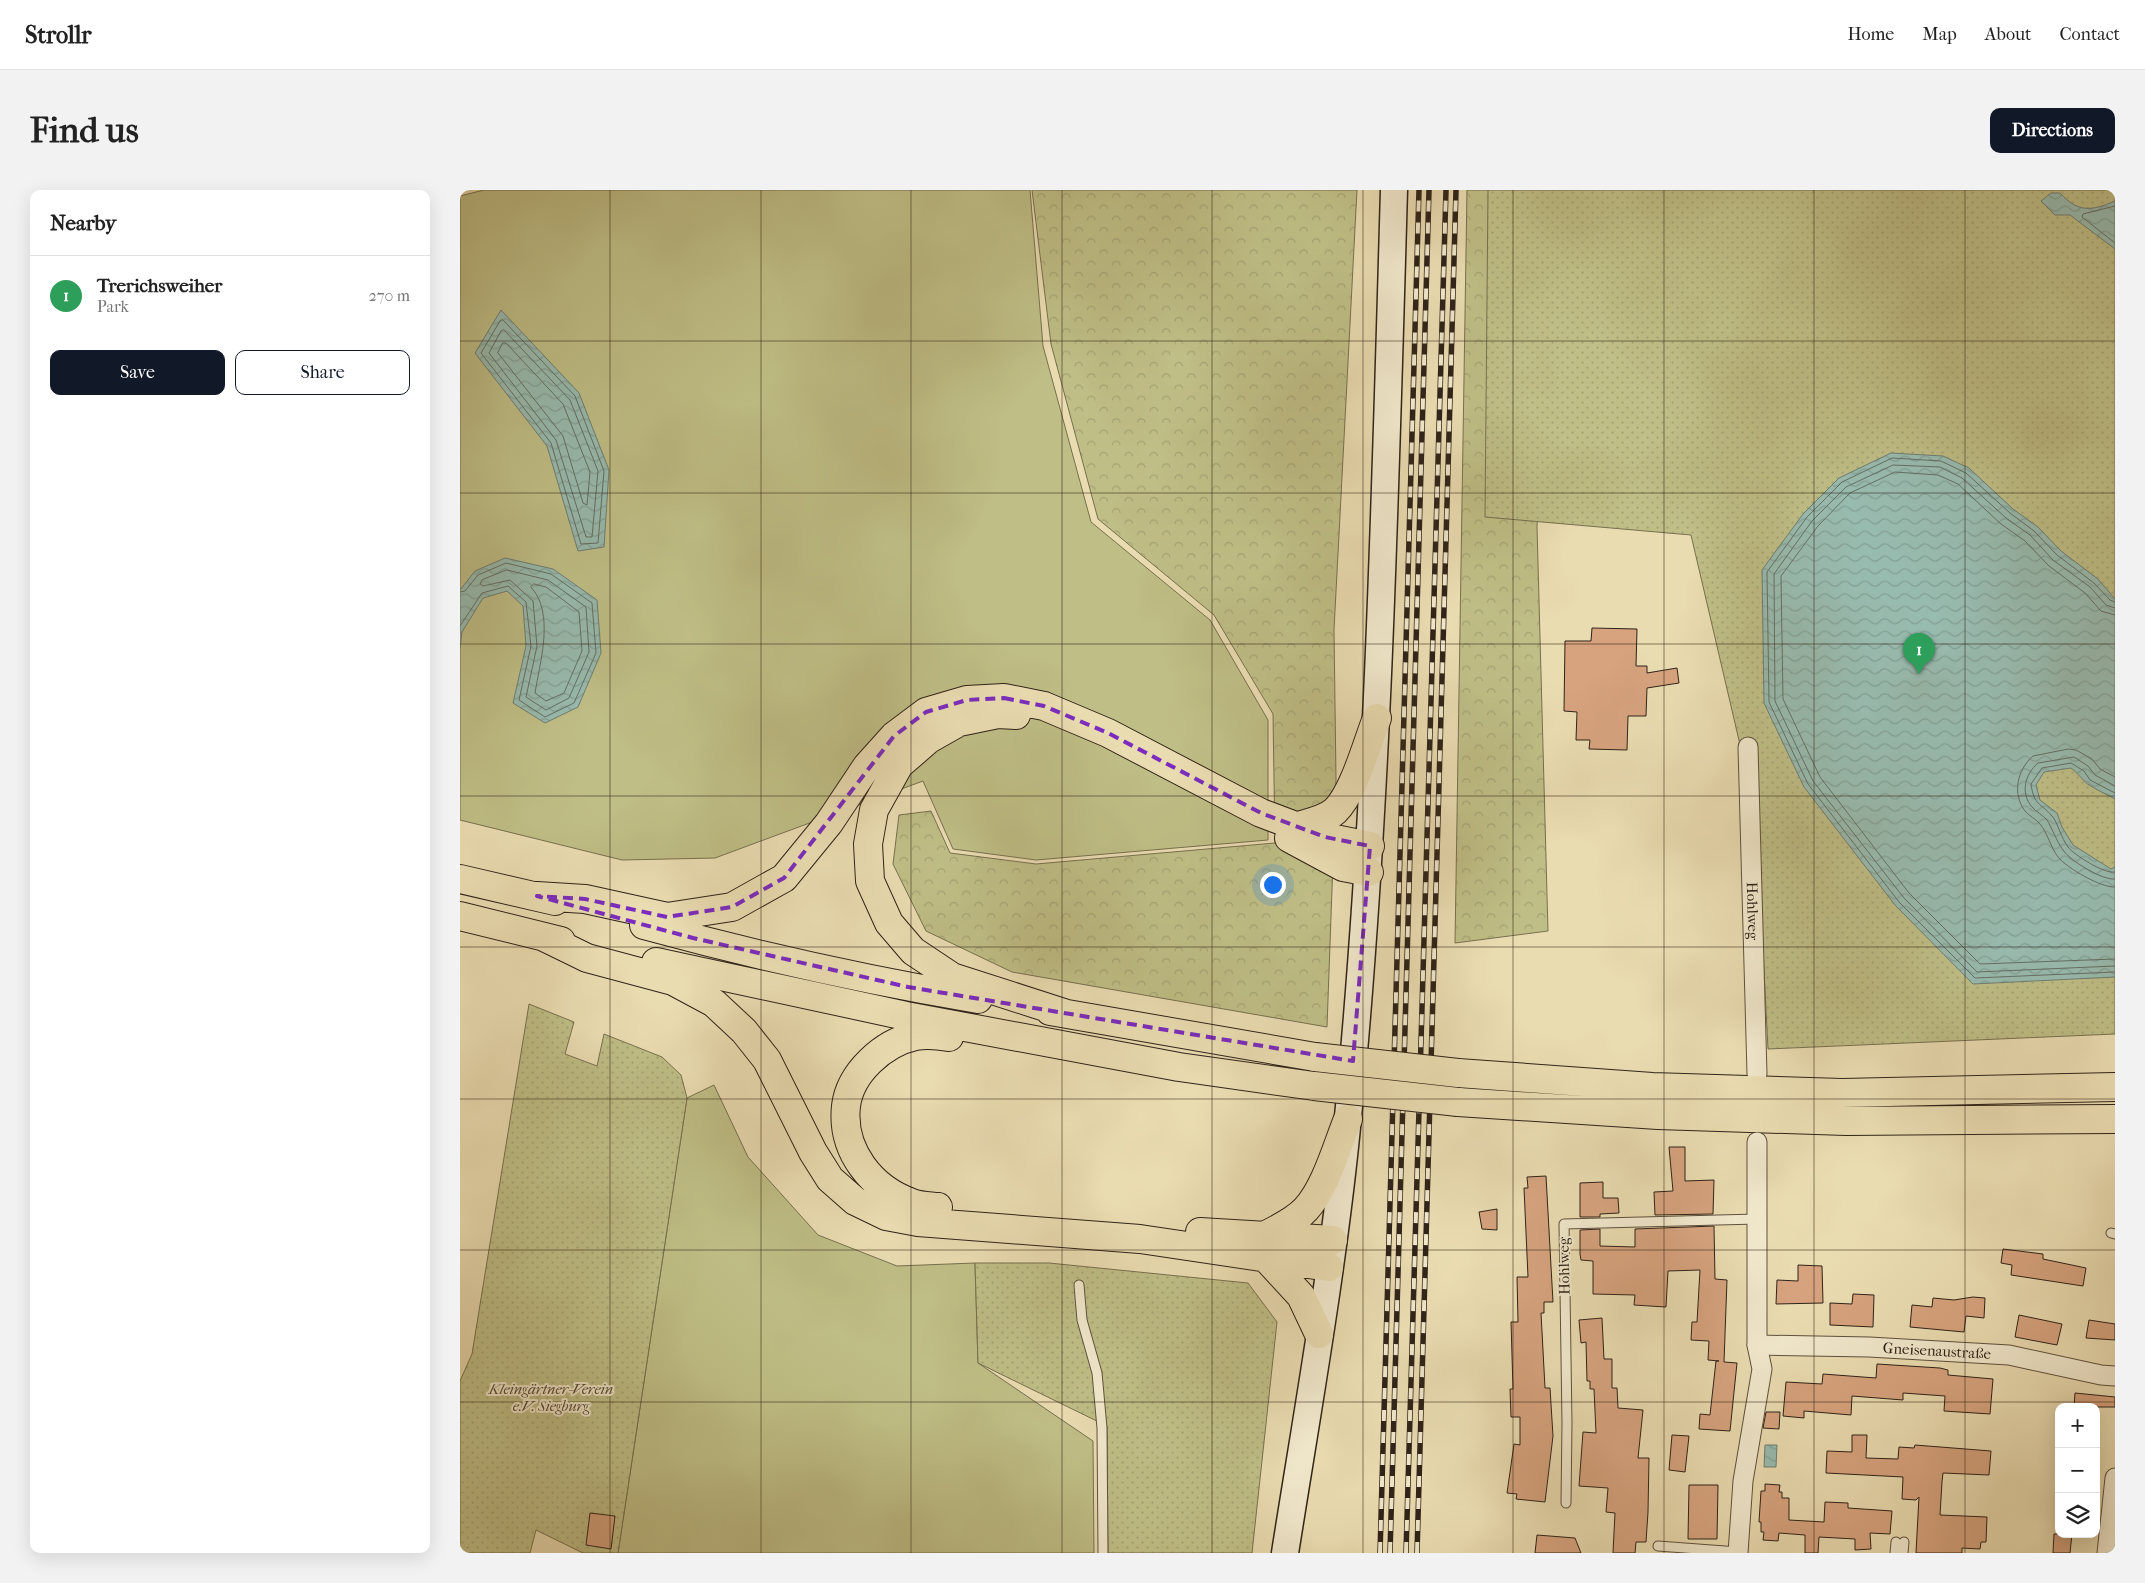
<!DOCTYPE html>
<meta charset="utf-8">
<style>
:root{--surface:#fff;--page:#f2f2f2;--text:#222;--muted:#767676;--line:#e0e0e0;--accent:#111827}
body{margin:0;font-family:"IM FELL French Canon",serif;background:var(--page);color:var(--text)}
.controls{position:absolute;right:15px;bottom:15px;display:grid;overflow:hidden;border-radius:10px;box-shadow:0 5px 20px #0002}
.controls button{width:45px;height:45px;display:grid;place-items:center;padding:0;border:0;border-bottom:1px solid var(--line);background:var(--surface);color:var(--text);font:25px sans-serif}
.you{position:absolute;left:812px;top:694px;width:18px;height:18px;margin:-12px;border:4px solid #fff;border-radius:50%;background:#1a73e8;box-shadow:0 0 0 8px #1a73e833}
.badge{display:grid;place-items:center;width:32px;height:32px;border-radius:50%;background:var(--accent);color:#fff;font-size:16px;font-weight:700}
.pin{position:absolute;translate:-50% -41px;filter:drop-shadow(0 1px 2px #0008)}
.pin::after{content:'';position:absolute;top:26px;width:18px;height:15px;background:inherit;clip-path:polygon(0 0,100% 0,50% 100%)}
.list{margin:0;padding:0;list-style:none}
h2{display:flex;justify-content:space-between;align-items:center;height:65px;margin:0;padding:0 20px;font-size:21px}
h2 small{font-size:16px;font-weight:400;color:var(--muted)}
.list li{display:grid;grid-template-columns:32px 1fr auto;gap:15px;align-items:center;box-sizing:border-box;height:80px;padding:0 20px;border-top:1px solid var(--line)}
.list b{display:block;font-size:19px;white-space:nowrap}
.list p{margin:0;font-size:16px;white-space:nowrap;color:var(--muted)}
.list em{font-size:16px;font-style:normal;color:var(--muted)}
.actions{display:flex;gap:10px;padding:15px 20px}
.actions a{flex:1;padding:11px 0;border:1px solid var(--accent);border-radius:10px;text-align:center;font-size:18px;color:var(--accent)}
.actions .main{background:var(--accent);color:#fff}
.icon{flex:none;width:28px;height:28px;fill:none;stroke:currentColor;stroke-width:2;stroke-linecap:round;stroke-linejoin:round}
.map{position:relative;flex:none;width:1655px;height:1363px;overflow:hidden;border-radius:10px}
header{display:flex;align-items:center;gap:30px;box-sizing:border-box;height:70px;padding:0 25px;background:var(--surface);border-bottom:1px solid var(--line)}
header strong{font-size:24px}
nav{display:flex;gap:28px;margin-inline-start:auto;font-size:18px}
.intro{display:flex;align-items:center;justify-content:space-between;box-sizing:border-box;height:120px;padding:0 30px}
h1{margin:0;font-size:35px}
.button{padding:12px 22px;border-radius:10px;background:var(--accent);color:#fff;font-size:18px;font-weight:700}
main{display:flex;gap:30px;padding:0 30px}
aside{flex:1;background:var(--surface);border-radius:10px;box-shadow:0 5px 20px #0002}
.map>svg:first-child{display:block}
</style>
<header>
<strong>Strollr</strong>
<nav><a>Home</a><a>Map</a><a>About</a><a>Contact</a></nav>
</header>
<div class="intro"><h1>Find us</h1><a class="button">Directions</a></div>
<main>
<aside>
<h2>Nearby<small></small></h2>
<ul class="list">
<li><span class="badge" style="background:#2e9e5b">1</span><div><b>Trerichsweiher</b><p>Park</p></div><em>270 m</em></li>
</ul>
<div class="actions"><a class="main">Save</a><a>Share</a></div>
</aside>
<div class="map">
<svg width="1655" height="1363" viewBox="0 0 1655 1363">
<defs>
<pattern id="forest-crowns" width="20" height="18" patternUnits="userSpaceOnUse" patternTransform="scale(1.25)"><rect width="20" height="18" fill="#bfbe86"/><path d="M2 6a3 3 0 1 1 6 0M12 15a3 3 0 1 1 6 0" fill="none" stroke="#a4a373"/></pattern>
<pattern id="park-dots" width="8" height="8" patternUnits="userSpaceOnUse" patternTransform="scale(1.25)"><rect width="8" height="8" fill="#bfbe86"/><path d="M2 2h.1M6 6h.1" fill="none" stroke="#a4a373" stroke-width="1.8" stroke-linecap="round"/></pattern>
<pattern id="water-waves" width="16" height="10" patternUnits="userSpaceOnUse" patternTransform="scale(1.25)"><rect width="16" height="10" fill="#98bbaf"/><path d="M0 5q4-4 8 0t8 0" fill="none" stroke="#83a096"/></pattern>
</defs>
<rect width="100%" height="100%" fill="#eadcb1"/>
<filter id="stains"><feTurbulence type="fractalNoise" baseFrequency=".004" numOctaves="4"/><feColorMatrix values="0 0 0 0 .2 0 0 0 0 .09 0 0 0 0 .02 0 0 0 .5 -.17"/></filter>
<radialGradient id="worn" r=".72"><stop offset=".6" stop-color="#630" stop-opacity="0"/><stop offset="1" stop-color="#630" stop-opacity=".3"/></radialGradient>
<!-- grass -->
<path fill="#bfbe86" stroke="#77704f" d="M 24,0 L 570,0 L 583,156 L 631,332 L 750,430 L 808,530 L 808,650 L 576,670 L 493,659 L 463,591 L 255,668 L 162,670 L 0,630 L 0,6 Z
M 254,895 L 288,967 L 358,1045 L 437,1076 L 515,1073 L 518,1173 L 633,1251 L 634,1363 L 158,1363 L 227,908 Z"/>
<!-- forest -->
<path fill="url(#forest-crowns)" stroke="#77704f" d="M 572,0 L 897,0 L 874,440 L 876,589 L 867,837 L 552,782 L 466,741 L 433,674 L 439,625 L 471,621 L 490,663 L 576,674 L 815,653 L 813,524 L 754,425 L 638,329 L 591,154 Z
M 1007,0 L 1035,0 L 1078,315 L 1077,337 L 1088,741 L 995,753 Z"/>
<!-- park -->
<path fill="url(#park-dots)" stroke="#77704f" d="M 1028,0 L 1655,0 L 1655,844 L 1308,859 L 1296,623 L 1231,345 L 1025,327 Z
M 69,814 L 114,832 L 105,864 L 137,876 L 144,844 L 202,867 L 221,885 L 227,908 L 158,1363 L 123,1363 L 76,1340 L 70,1363 L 0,1363 L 0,1191 L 12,1164 Z
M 515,1073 L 589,1073 L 788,1093 L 817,1132 L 792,1363 L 648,1363 L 647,1236 L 518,1173 Z"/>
<!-- water -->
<path fill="url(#water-waves)" stroke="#6e7e73" d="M 1591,3 L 1600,3 C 1618,23 1632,21 1655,11 L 1655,59 L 1610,25 L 1595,25 L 1581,11 Z
M 41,120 L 119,203 L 149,280 L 144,357 L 118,361 L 87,256 L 15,163 Z
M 1431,263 L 1483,266 L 1509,278 L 1553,319 L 1578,337 L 1601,361 L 1638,389 L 1655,409 L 1655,609 C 1646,604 1637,600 1629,595 C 1625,593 1618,583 1611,578 L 1584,582 L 1576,595 L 1580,610 L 1597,623 L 1602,637 L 1613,655 L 1651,679 L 1655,677 L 1655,787 L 1513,794 L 1435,715 L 1344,597 L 1304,513 L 1302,380 L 1343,324 L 1379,288 Z
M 45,368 L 93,379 L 137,410 L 141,463 L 118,517 L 85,533 L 53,513 L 66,456 L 63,416 L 47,401 L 23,408 L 2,442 L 0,458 L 0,400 L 15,381 Z
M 1305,1255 L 1317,1255 L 1316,1277 L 1304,1277 Z"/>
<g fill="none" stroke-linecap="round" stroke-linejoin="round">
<!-- shore -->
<path stroke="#646f64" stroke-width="1" d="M 1655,16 L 1623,24 L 1622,27 L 1655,53
M 43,130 L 115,206 L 144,281 L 138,353 L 121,354 L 91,253 L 21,163 L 40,131 Z
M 44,140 L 110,210 L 138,281 L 132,347 L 126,347 L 96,250 L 29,163 L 41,141 Z
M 43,153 L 46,153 L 103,214 L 130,282 L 127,315 L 123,313 L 103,246 L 38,163 Z
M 47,380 L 88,390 L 126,417 L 129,462 L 109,508 L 86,520 L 66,507 L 77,456 L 73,411 L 50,390 L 23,396 L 20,394 L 22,390 Z
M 74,394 L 86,397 L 119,422 L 122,461 L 104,503 L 86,511 L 75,503 C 80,472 95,423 71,397 Z
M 0,402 L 5,401 L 18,385 L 46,373 L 91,384 L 132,413 L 136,463 L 114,513 L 85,527 L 59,510 L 71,456 L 66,412 L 48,396 L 22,403 L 0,436
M 1655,412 L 1650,410 L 1634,393 L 1597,365 L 1574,341 L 1550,323 L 1506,283 L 1481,271 L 1432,268 L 1382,292 L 1347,327 L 1307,382 L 1309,512 L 1348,594 L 1439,712 L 1515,788 L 1655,782
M 1655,418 L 1646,415 L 1630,397 L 1593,370 L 1570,345 L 1546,328 L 1502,288 L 1480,277 L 1433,275 L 1386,297 L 1352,331 L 1314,384 L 1315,511 L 1353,591 L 1444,708 L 1517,782 L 1655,776
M 1655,425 L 1641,421 L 1625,403 L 1589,376 L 1565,351 L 1541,334 L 1498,294 L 1478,285 L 1435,282 L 1390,303 L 1358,336 L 1321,386 L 1323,509 L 1360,587 L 1449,703 L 1520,774 L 1655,769
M 1655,587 L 1640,579 L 1632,569 L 1616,560 L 1608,559 L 1573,566 C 1557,580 1552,604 1565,621 C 1569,626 1576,629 1580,634 C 1587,642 1591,658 1598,667 C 1607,678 1641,698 1655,697
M 1655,596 L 1635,585 L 1628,576 L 1614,567 L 1578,573 C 1565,584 1560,603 1572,617 C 1576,622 1583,625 1587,630 C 1591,636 1597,652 1603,660 C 1609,670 1643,691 1655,689
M 1655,603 L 1630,590 L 1624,581 L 1611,573 L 1582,578 L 1571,594 C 1574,616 1580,612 1592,626 C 1598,633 1601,648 1608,657 C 1614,665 1646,685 1655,682"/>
</g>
<!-- building -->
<path fill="#d6a37e" stroke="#2f2318" d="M 1132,438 L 1177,439 L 1176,476 L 1187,476 L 1187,483 L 1217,478 L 1219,493 L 1187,498 L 1186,526 L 1168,526 L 1167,560 L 1129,559 L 1130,550 L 1116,550 L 1117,522 L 1104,521 L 1105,451 L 1131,451 Z
M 1209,957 L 1225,957 L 1225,991 L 1254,990 L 1253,1024 L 1195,1025 L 1194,1002 L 1213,1001 Z
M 1086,986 L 1093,1112 L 1084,1112 L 1084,1123 L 1081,1123 L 1085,1198 L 1090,1198 L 1093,1246 L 1085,1312 L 1056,1309 L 1057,1304 L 1047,1303 L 1054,1254 L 1060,1255 L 1060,1227 L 1051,1227 L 1050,1199 L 1053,1199 L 1051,1132 L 1058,1132 L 1057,1087 L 1068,1087 L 1064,998 L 1068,998 L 1067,987 Z
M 1143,992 L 1143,1008 L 1158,1008 L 1159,1023 L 1140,1024 L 1140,1027 L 1120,1027 L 1120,993 Z
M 1037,1019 L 1037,1040 L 1022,1039 L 1019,1022 Z
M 1254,1036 L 1255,1089 L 1267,1090 L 1264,1172 L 1277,1173 L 1270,1241 L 1239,1239 L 1240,1224 L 1250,1225 L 1256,1171 L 1259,1171 L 1248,1170 L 1249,1151 L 1231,1150 L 1232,1132 L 1237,1132 L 1240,1080 L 1208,1081 L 1206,1117 L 1174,1115 L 1175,1105 L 1133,1104 L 1133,1071 L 1121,1070 L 1120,1064 L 1120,1040 L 1140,1039 L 1140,1056 L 1175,1057 L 1175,1039 Z
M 1543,1059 L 1583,1064 L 1583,1069 L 1626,1078 L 1623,1096 L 1551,1085 L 1552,1075 L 1541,1073 Z
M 1338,1075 L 1362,1076 L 1363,1113 L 1316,1114 L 1317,1090 L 1338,1091 Z
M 1393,1104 L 1414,1105 L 1413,1137 L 1370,1135 L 1370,1113 L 1392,1114 Z
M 1513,1107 L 1525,1108 L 1524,1128 L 1506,1126 L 1504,1142 L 1450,1137 L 1452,1115 L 1472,1117 L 1473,1108 L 1494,1110 Z
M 1559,1125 L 1602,1134 L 1597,1155 L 1555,1147 Z
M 1142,1128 L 1144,1169 L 1152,1169 L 1152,1198 L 1157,1198 L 1158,1218 L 1183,1220 L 1178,1268 L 1189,1268 L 1188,1322 L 1186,1352 L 1176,1352 L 1175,1363 L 1153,1363 L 1155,1323 L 1146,1322 L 1148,1298 L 1119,1296 L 1123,1242 L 1136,1243 L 1134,1199 L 1130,1199 L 1130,1191 L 1127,1191 L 1126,1152 L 1121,1153 L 1119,1130 Z
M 1629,1130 L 1655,1134 L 1655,1150 L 1626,1148 Z
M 1417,1174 L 1480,1178 L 1488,1180 L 1488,1185 L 1533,1189 L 1530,1224 L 1484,1221 L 1485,1206 L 1443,1203 L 1443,1210 L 1392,1206 L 1391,1225 L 1344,1221 L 1344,1228 L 1323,1226 L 1326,1192 L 1362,1194 L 1363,1184 L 1416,1188 Z
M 1615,1203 L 1655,1207 L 1655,1217 L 1614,1217 Z
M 1306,1222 L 1320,1222 L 1319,1239 L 1303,1238 Z
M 1212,1245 L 1229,1246 L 1225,1282 L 1209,1280 Z
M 1392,1245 L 1407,1245 L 1406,1268 L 1438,1269 L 1439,1257 L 1454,1258 L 1455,1255 L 1531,1261 L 1529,1285 L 1483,1283 L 1482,1292 L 1480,1325 L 1527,1327 L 1526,1352 L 1521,1352 L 1520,1359 L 1502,1358 L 1502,1363 L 1456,1363 L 1459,1307 L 1456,1310 L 1442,1309 L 1443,1287 L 1366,1283 L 1367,1261 L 1392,1262 Z
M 1305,1294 L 1320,1295 L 1319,1302 L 1322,1302 L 1322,1308 L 1329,1308 L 1329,1330 L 1364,1332 L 1365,1312 L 1388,1313 L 1388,1318 L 1432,1321 L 1430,1344 L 1410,1343 L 1411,1359 L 1395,1360 L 1395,1349 L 1359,1347 L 1358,1363 L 1345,1363 L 1345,1345 L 1319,1343 L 1318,1351 L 1303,1350 L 1304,1342 L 1301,1342 L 1301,1332 L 1299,1332 L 1301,1301 L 1305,1301 Z
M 1229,1295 L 1258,1295 L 1257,1349 L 1228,1349 Z
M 130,1323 L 155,1326 L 151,1359 L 126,1355 Z
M 1594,1344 L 1612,1344 L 1610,1363 L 1593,1363 Z
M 1077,1345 L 1115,1348 L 1121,1363 L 1075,1363 Z"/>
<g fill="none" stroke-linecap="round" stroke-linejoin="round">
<!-- lane casing -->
<g stroke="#5e513e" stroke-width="11">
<path id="lane" d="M 1651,1043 L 1655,1044
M 619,1095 L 622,1130 L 637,1183 L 642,1238 L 643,1363
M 1106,1313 L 1107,1233 L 1104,1034 L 1297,1029
M 1198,1356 L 1278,1362
M 1435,1363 L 1436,1352
M 1443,1363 L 1444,1352"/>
</g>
<!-- street casing -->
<g stroke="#5e513e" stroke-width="21">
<g id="street">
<path id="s1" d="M 1288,557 L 1297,884"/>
<path id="s2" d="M 1297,1155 L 1409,1157 L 1549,1165 L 1641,1185 L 1655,1186"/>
<path d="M 1278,1363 L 1283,1291 L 1302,1179 L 1297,1155 L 1297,952"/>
<path d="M 1647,1363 L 1655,1288"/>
</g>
</g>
<!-- secondary casing -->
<g stroke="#2f2318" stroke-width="29">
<path id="secondary" d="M 825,1363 C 848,1218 874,1073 888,927 C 918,619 925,309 934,0"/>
</g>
<!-- highway casing -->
<g stroke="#2f2318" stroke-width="30">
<path id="highway" d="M 556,525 L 538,524 L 499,532 L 469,549 L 439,575 L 414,620 L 408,654 L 410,691 L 429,733 L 453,761 L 492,787 L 607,824
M 835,637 C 848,633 865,630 875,621 C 894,603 907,553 917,528
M 829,648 L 883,677 L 909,682
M 0,689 L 95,711
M 77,706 L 125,709 L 207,727 L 272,717 L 324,688 L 369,633 L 407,576 L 434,546 L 466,522 L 507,510 L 544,508 L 584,516 L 648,543 L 801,623 L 865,647 L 910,656
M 0,726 L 101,751
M 184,735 C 294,765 406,790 518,809
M 84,747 L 127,768 L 213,791 L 254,813 L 284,841 L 307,870 L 353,962 L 370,989 L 395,1011 L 426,1026 L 458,1032 L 680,1049 L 869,1077
M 196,772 L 446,826 L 719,877 L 854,896
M 590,821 L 855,867
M 998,883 L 1192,897 L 1382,903 L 1655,897
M 998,912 L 1198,925 L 1386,931 L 1655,929
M 478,1017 C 470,1016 460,1016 452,1013 C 412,999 381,961 386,916 C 390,883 423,853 455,846 C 466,844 478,845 489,847
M 740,1042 L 873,1050
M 804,1046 C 818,1039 835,1031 846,1019 C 866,997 877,956 888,929
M 806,1068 L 841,1106 L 859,1144"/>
</g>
<!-- lane -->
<use href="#lane" stroke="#f1e8cc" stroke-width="9"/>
<!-- street -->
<use href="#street" stroke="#f1e8cc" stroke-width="19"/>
<!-- secondary -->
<use href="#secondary" stroke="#f1e8cc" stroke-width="26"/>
<!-- highway -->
<use href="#highway" stroke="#eadcb1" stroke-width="28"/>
<!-- rail casing -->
<g stroke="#2f2318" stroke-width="5.5">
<path id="rail" d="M 920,1363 L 959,0
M 930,1363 L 969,0
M 946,1363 L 986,0
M 957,1363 L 996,0"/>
</g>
<!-- rail -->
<use href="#rail" stroke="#f1e8cc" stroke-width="4" stroke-dasharray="11" stroke-linecap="butt"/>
<!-- highway-bridge casing -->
<g stroke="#2f2318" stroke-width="30" stroke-linecap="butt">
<path id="highway-bridge" d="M 855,867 L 998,883
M 854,896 L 998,912"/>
</g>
<!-- highway-bridge -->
<use href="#highway-bridge" stroke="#eadcb1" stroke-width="28"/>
</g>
<!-- marked area -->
<path fill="none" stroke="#7b2cbf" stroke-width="4" stroke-dasharray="10 6" stroke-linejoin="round" d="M 544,508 L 584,516 L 648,543 L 801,623 L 865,647 L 910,656 L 893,871 L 448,797 L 233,748 L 77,706 L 125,709 L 207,727 L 272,717 L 324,688 L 434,546 L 466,522 L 507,510 Z"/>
<!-- grid -->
<path fill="none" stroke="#2f2318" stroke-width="1" stroke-opacity="0.55" d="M 150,0 L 150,1363M 301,0 L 301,1363M 451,0 L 451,1363M 602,0 L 602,1363M 752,0 L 752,1363M 903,0 L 903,1363M 1053,0 L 1053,1363M 1204,0 L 1204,1363M 1354,0 L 1354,1363M 1505,0 L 1505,1363M 0,151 L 1655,151M 0,303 L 1655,303M 0,454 L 1655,454M 0,606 L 1655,606M 0,757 L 1655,757M 0,909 L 1655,909M 0,1060 L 1655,1060M 0,1212 L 1655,1212"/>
<g text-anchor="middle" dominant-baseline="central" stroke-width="4" stroke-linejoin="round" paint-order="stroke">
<!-- street labels -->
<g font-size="15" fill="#2f2318" stroke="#f1e8cc">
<text stroke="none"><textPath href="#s1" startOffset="164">Hohlweg</textPath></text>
<text transform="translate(1104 1076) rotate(-91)">Hohlweg</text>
<text stroke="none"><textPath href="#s2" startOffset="180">Gneisenaustraße</textPath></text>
</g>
<!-- park labels -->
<g font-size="15" font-style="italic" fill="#534a34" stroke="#f1e8cc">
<text x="91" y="1199">Kleingärtner-Verein<tspan x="91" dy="17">e.V. Siegburg</tspan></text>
</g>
</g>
<rect width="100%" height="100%" filter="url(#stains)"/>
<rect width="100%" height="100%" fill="url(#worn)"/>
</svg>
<div class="controls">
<button>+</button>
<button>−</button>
<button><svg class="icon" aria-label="layers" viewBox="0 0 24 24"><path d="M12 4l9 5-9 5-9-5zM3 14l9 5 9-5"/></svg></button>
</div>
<div class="you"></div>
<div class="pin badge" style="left:1459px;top:484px;background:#2e9e5b">1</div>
</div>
</main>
